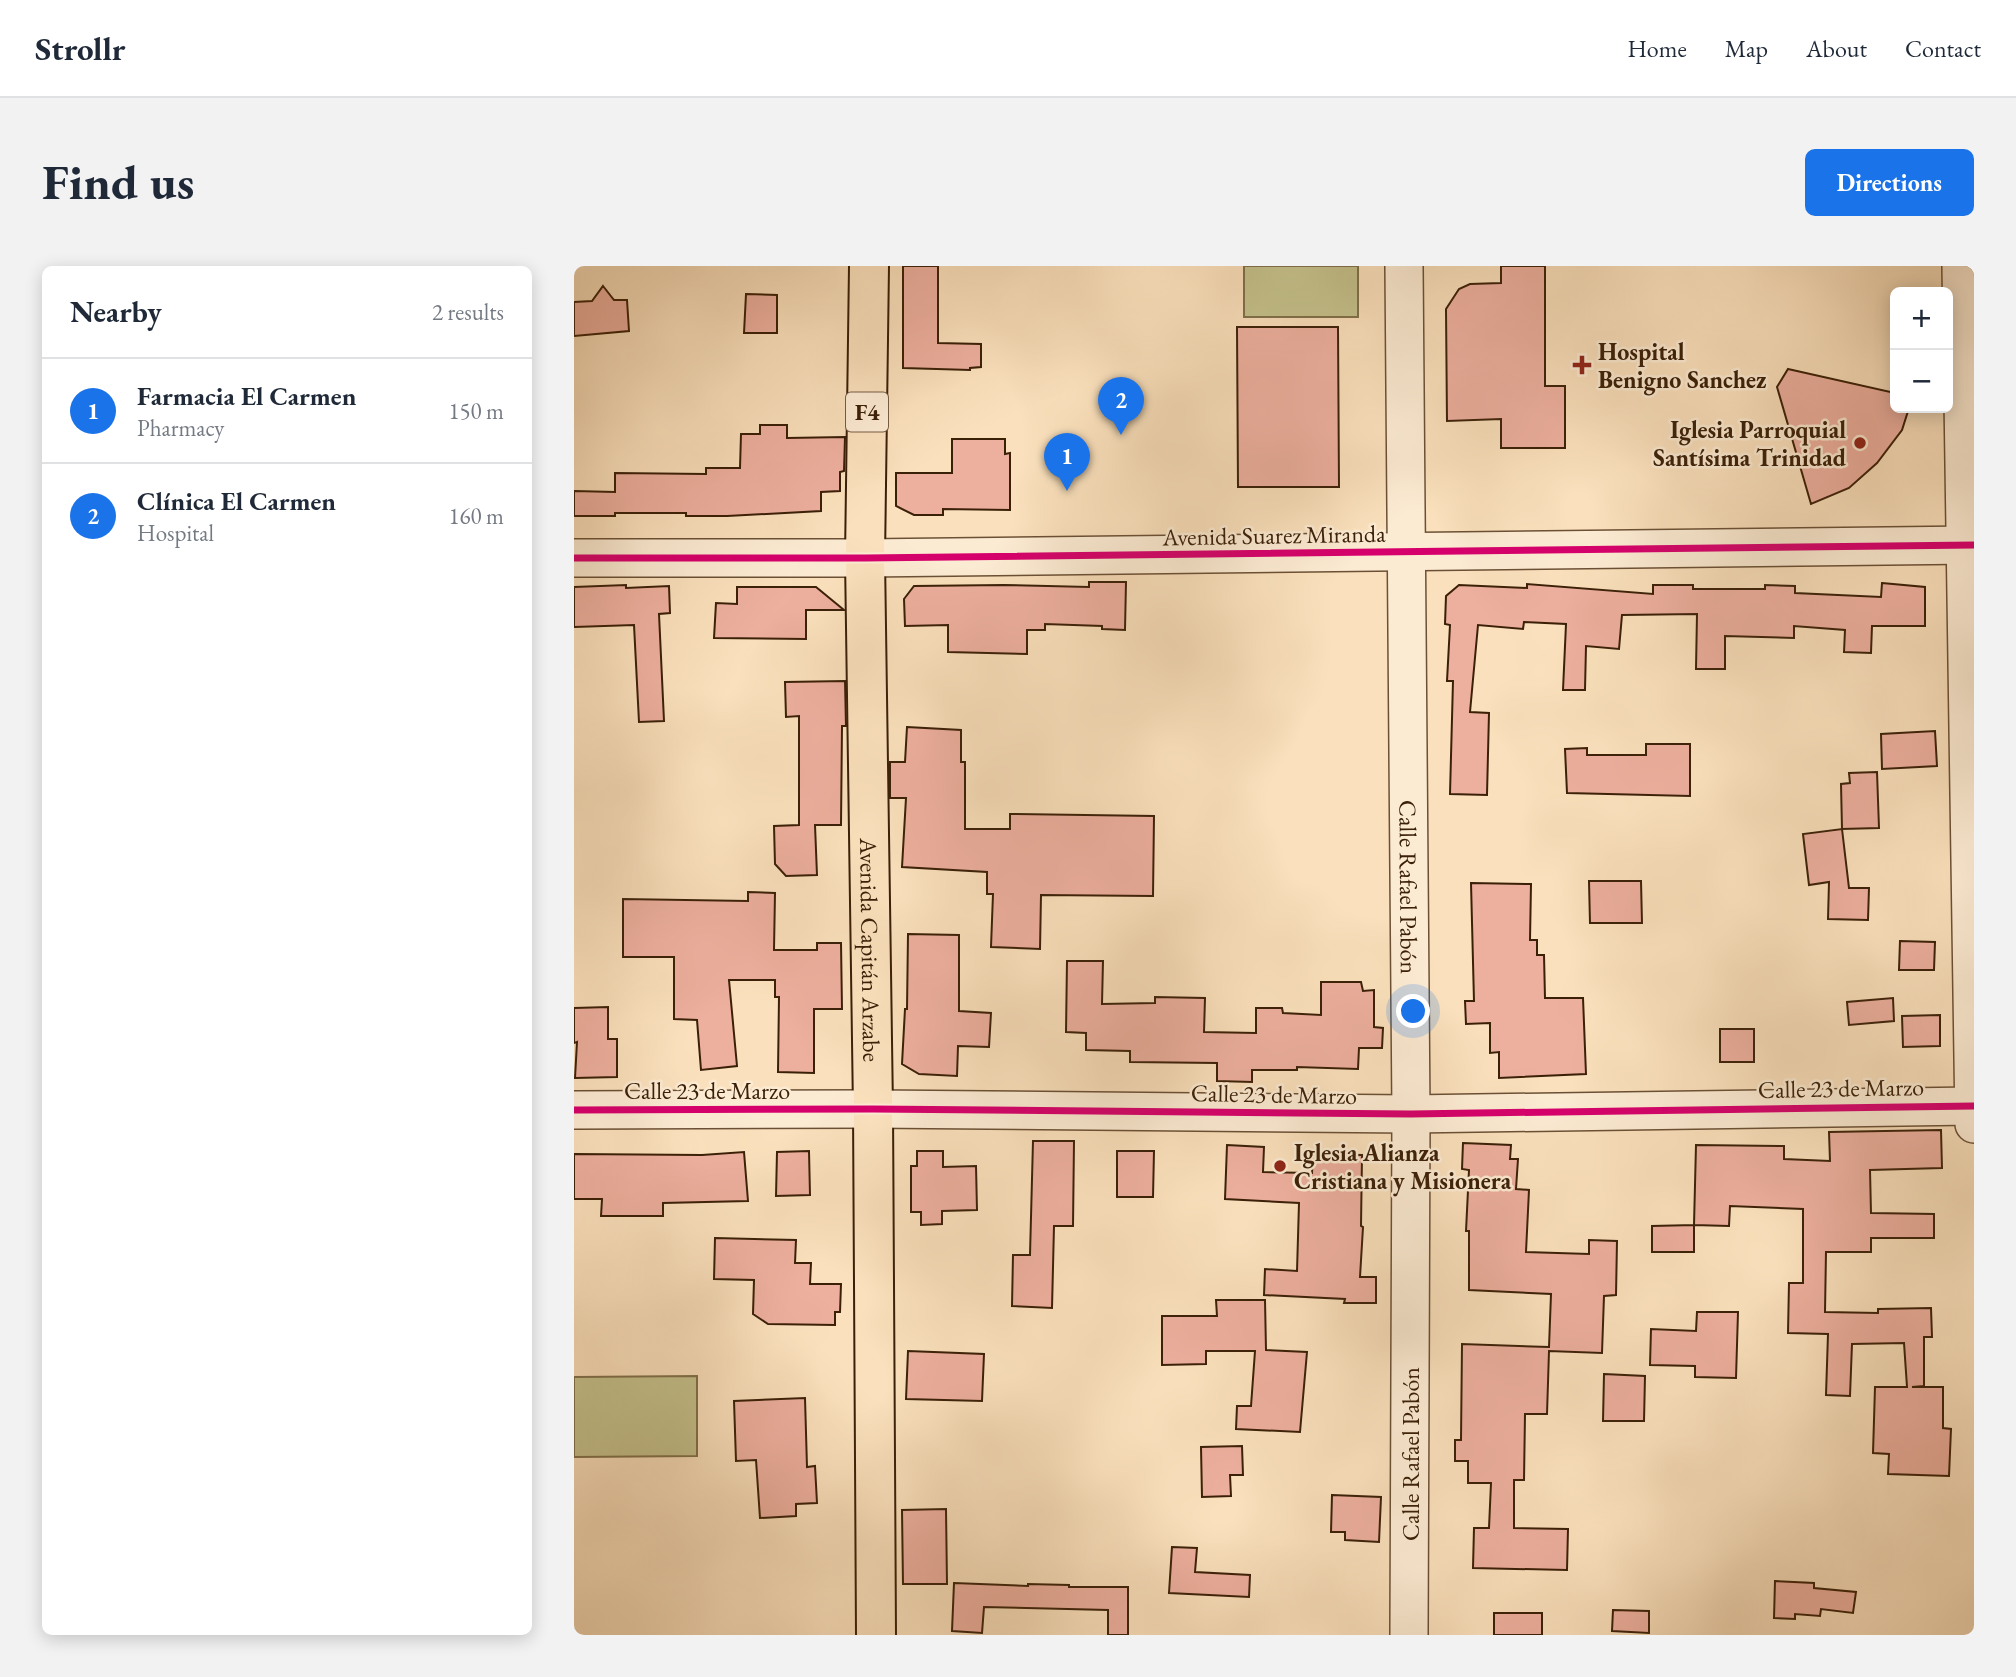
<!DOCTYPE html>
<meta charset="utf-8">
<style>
:root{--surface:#fff;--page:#f2f2f3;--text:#1f2937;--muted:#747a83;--line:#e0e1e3;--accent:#1a73e8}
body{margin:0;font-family:"EB Garamond",serif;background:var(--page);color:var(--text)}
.controls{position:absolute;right:21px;top:21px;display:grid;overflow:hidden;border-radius:10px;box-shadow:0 4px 18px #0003}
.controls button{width:63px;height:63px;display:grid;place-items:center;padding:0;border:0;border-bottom:2px solid var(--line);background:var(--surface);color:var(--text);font:35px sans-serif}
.you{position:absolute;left:840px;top:746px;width:24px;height:24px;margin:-18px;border:5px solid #fff;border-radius:50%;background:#1a73e8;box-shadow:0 0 0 10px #1a73e833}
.badge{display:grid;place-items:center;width:46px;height:46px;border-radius:50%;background:var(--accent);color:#fff;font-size:23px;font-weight:700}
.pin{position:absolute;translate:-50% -58px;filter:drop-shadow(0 2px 4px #0008)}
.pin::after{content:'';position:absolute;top:37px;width:24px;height:21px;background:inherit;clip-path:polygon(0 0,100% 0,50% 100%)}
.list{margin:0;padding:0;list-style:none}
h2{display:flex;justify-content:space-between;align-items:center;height:91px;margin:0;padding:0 28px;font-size:30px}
h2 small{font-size:23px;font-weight:400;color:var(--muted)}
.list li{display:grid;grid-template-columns:46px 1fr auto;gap:21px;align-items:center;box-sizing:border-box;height:105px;padding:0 28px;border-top:2px solid var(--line)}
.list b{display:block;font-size:26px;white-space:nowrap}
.list p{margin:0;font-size:23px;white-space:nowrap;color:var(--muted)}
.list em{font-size:23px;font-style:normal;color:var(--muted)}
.map{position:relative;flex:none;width:1400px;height:1369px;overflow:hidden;border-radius:10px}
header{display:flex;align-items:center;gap:42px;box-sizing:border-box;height:98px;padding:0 35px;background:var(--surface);border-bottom:2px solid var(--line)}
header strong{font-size:33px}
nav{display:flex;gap:38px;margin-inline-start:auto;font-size:24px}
.intro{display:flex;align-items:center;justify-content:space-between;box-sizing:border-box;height:168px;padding:0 42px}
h1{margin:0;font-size:49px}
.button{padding:18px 32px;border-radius:10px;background:var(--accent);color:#fff;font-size:24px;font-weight:700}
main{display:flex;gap:42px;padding:0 42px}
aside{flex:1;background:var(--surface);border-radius:10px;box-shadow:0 4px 18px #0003}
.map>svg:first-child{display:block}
</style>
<header>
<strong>Strollr</strong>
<nav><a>Home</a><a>Map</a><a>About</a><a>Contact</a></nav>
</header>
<div class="intro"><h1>Find us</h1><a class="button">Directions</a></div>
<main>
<aside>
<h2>Nearby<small>2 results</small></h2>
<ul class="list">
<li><span class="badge">1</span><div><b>Farmacia El Carmen</b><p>Pharmacy</p></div><em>150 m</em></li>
<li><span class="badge">2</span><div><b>Clínica El Carmen</b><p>Hospital</p></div><em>160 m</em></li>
</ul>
</aside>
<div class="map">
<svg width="1400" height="1369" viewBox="0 0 1400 1369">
<rect width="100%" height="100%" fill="#fae0bc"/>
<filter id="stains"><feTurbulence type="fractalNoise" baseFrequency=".00286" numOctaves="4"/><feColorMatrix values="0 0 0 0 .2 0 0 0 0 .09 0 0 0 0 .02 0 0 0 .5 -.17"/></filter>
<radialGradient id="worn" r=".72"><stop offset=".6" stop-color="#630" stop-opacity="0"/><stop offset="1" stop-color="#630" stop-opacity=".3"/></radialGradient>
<!-- green -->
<path fill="#c4c18c" stroke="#80704a" stroke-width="2" d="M 670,0 L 784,0 L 784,51 L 670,51 Z
M 123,1110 L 123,1190 L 0,1191 L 0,1111 Z"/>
<!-- building -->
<path fill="#edaf9e" stroke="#3b2008" stroke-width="2" d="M 329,0 L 364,0 L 364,77 L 407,78 L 407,101 L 396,102 L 396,104 L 329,102 Z
M 927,0 L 971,0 L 971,120 L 991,120 L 991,182 L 927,182 L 927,153 L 873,155 L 872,43 L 885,23 L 896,18 L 927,17 Z
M 29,20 L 40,34 L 53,34 L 55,65 L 0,70 L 0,36 L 18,35 Z
M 172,28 L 203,29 L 203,67 L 170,67 Z
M 663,61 L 764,61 L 765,221 L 664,221 Z
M 1214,103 L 1321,127 L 1321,142 L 1335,142 L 1328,164 L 1303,197 L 1275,222 L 1237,238 L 1203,121 Z
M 186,159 L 213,159 L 213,172 L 271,171 L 270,205 L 266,206 L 266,225 L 247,226 L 247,245 L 153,250 L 112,250 L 112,247 L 41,247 L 41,250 L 0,250 L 0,225 L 41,226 L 41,207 L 132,208 L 132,202 L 166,202 L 167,168 L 186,168 Z
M 378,173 L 431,173 L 431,188 L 436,187 L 436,244 L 369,243 L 369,249 L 340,249 L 322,240 L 322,207 L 378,207 Z
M 515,316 L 552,316 L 551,364 L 528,363 L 528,360 L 471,358 L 471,364 L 453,364 L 453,388 L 374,386 L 374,359 L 331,360 L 330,333 L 340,320 L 430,319 L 515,321 Z
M 1308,317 L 1351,321 L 1351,360 L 1298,360 L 1297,387 L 1270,386 L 1271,364 L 1220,360 L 1220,372 L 1151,370 L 1151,403 L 1122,403 L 1123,348 L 1048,349 L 1045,383 L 1012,380 L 1011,424 L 989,424 L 992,358 L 950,356 L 949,363 L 904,359 L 896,446 L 915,447 L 913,529 L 876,528 L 879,415 L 873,415 L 876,359 L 871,358 L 872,330 L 885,319 L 953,322 L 953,318 L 1079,328 L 1079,319 L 1119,319 L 1119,323 L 1191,323 L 1191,319 L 1221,320 L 1221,327 L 1307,331 Z
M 52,319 L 52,322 L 95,320 L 96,347 L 85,348 L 90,455 L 65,456 L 60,359 L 0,361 L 0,321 Z
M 163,321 L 242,321 L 270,344 L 232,344 L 232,373 L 140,372 L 142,337 L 163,338 Z
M 271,415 L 272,460 L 268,460 L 267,559 L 241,559 L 243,609 L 212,610 L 201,598 L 200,560 L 225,559 L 225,450 L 212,451 L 211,416 Z
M 333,461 L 387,464 L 387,496 L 391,496 L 391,563 L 436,563 L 436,548 L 580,550 L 579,630 L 467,629 L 466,683 L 417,681 L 419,628 L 413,628 L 413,606 L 328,601 L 332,532 L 316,532 L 316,496 L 331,496 Z
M 1361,465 L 1363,500 L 1308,503 L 1307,468 Z
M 1072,478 L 1116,478 L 1116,530 L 993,527 L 991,483 L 1013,482 L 1013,489 L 1072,489 Z
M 1303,506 L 1305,562 L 1268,563 L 1267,518 L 1276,517 L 1275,507 Z
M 1268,563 L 1275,622 L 1295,622 L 1294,654 L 1254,653 L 1255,616 L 1235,619 L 1229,568 Z
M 1015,615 L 1067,615 L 1068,657 L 1016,657 Z
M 897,617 L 957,618 L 956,674 L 963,674 L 963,689 L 970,689 L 971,732 L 1009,732 L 1012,808 L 925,812 L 925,786 L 916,787 L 916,757 L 892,758 L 891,735 L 900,735 Z
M 174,626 L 201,627 L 200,684 L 243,684 L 243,677 L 267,677 L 268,743 L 240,743 L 240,807 L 204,806 L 205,731 L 201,731 L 201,714 L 155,714 L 163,800 L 127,804 L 123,754 L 100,753 L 100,691 L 49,691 L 49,633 L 174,635 Z
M 334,668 L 385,669 L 385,745 L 417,747 L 415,781 L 384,780 L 383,810 L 345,808 L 328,798 L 331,743 L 333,743 Z
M 1326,675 L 1361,676 L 1360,704 L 1325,704 Z
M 493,695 L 529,695 L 528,738 L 581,737 L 581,731 L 631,732 L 630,766 L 682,767 L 682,742 L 708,742 L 709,747 L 747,749 L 747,716 L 787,716 L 789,725 L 800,724 L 800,761 L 809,762 L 808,782 L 785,782 L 784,803 L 723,801 L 723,804 L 678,804 L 678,816 L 643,815 L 643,797 L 556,796 L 556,785 L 512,784 L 512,767 L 492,766 Z
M 1319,732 L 1320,755 L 1275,759 L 1273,736 Z
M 34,741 L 34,773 L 43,773 L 43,811 L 1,812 L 3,776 L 0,777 L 0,742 Z
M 1366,749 L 1366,780 L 1329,781 L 1328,750 Z
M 1146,763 L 1180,763 L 1180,796 L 1146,796 Z
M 1367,864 L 1368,902 L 1296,904 L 1297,947 L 1360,948 L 1360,972 L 1297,972 L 1297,986 L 1252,986 L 1251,1046 L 1304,1047 L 1304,1043 L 1357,1042 L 1358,1071 L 1350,1071 L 1350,1120 L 1338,1121 L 1369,1121 L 1369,1162 L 1377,1163 L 1375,1210 L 1314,1208 L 1315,1188 L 1299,1187 L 1301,1121 L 1333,1121 L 1330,1077 L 1278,1078 L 1276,1130 L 1252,1129 L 1254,1068 L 1214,1067 L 1215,1017 L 1229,1017 L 1229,943 L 1156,940 L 1155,960 L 1120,959 L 1122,879 L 1210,880 L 1210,893 L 1256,895 L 1255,866 Z
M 459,875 L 500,875 L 499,960 L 480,960 L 478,1042 L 438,1040 L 439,989 L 456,989 Z
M 889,877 L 937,879 L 936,893 L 944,893 L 942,923 L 955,924 L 952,986 L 1015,988 L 1015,974 L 1043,975 L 1042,1029 L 1030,1030 L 1028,1087 L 975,1085 L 973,1148 L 951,1148 L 950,1214 L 940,1214 L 940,1262 L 994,1263 L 993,1304 L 899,1302 L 900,1262 L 915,1262 L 917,1217 L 894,1217 L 894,1195 L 881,1195 L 881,1174 L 887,1174 L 888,1078 L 975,1081 L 977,1028 L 895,1024 L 895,965 L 892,965 L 895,904 L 888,903 Z
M 653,879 L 690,881 L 689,906 L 738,907 L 739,888 L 788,889 L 787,960 L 789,961 L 786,1011 L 802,1011 L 802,1037 L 770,1037 L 771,1033 L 690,1029 L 691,1003 L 723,1005 L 725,937 L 651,933 Z
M 235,885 L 236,929 L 202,930 L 203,886 Z
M 343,885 L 369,885 L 369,901 L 402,900 L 403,944 L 368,945 L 368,958 L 347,959 L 347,946 L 337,946 L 337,900 L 343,900 Z
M 543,885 L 580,885 L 579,931 L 543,931 Z
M 170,886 L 174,935 L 89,937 L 89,950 L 27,950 L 28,933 L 0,933 L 0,888 L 128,889 Z
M 1120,959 L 1120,986 L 1078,986 L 1078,960 Z
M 141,972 L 222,974 L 221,997 L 237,997 L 236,1018 L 267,1018 L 266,1046 L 261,1046 L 261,1059 L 194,1058 L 179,1048 L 180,1014 L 140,1013 Z
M 642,1034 L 691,1034 L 692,1084 L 733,1086 L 726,1166 L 662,1163 L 663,1140 L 677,1140 L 681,1085 L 632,1085 L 632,1098 L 588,1099 L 588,1050 L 643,1050 Z
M 1123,1046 L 1164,1046 L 1162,1112 L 1121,1111 L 1121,1100 L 1076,1099 L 1077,1063 L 1122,1065 Z
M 334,1085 L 410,1088 L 408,1135 L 332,1133 Z
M 1030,1108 L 1071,1110 L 1070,1155 L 1029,1155 Z
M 231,1132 L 233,1201 L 241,1200 L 243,1237 L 222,1238 L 222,1250 L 186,1252 L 182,1194 L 162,1195 L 160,1135 Z
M 668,1180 L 669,1209 L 656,1209 L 657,1230 L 628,1231 L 627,1181 Z
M 758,1229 L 807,1231 L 805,1276 L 771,1274 L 771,1266 L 757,1266 Z
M 372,1243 L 373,1318 L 329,1318 L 328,1244 Z
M 598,1281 L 623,1282 L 621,1306 L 676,1309 L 675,1331 L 595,1327 Z
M 1201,1315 L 1240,1317 L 1240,1322 L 1282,1326 L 1279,1347 L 1247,1343 L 1246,1350 L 1221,1348 L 1221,1353 L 1200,1352 Z
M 380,1317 L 454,1320 L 454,1318 L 495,1319 L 495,1321 L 554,1321 L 554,1369 L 534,1369 L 534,1344 L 410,1341 L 408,1367 L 378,1365 Z
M 1039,1344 L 1075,1345 L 1075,1367 L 1038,1365 Z
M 920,1347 L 968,1347 L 968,1369 L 920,1369 Z"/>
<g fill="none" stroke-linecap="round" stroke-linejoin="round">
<!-- minor casing -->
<g stroke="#6b5035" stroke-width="40">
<g id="minor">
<path id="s1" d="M 830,0 L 837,848 L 835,1369"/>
<path d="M 1387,0 L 1400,858"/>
<path d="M 0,292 L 291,292 L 1400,279"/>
<path d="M 0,844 L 299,843 L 837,848 L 1400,840"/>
</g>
</g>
<!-- highway casing -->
<g stroke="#3b2008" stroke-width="42">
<g id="highway">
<path id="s2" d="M 295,0 L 291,292 L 299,843 L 302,1369"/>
</g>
</g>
<!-- minor -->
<use href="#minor" stroke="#fcebd3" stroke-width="37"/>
<!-- highway -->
<use href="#highway" stroke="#fae0bc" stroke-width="38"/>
<!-- cycleway casing -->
<g stroke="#fcebd3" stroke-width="11">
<path id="cycleway" d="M 0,292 L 291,292 L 1400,279
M 0,844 L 299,843 L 837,848 L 1400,840"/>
</g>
<!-- cycleway -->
<use href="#cycleway" stroke="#d6006c" stroke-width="7"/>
</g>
<!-- markers -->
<g fill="#8f2418" stroke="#fcebd3" stroke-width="2.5">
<path d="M1004.5 88.5h7v7h7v7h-7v7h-7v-7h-7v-7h7z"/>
<circle cx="1286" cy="177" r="7"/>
<circle cx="706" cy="900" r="7"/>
</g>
<g text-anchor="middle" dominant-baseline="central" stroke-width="5" stroke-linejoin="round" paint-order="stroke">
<!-- shield labels -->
<rect fill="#fcebd3" stroke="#755d45" stroke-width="2" x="272" y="126.5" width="42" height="39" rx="5"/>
<g font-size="23" font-weight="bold" fill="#3b2008">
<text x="293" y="146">F4</text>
</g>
<!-- poi labels -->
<g font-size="24" font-weight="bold" fill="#3b2008" stroke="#fcebd3" text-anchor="start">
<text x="1024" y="85">Hospital<tspan x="1024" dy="28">Benigno Sanchez</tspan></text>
<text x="1272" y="163" text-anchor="end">Iglesia Parroquial<tspan x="1272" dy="28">Santísima Trinidad</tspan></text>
<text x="720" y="886">Iglesia Alianza<tspan x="720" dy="28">Cristiana y Misionera</tspan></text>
</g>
<!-- street labels -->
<g font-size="24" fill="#3b2008" stroke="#fcebd3">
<text transform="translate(700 269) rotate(-1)">Avenida Suarez Miranda</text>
<text stroke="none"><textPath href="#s1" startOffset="621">Calle Rafael Pabón</textPath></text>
<text stroke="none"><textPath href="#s2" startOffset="684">Avenida Capitán Arzabe</textPath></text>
<text transform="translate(1267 822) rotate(-1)">Calle 23 de Marzo</text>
<text x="133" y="824">Calle 23 de Marzo</text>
<text transform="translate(700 828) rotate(1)">Calle 23 de Marzo</text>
<text transform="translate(836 1188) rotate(-90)">Calle Rafael Pabón</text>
</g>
</g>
<rect width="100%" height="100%" filter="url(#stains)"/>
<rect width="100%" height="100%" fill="url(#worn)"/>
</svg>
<div class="controls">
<button>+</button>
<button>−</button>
</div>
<div class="you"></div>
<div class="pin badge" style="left:493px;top:225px">1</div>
<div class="pin badge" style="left:547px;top:169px">2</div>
</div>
</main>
